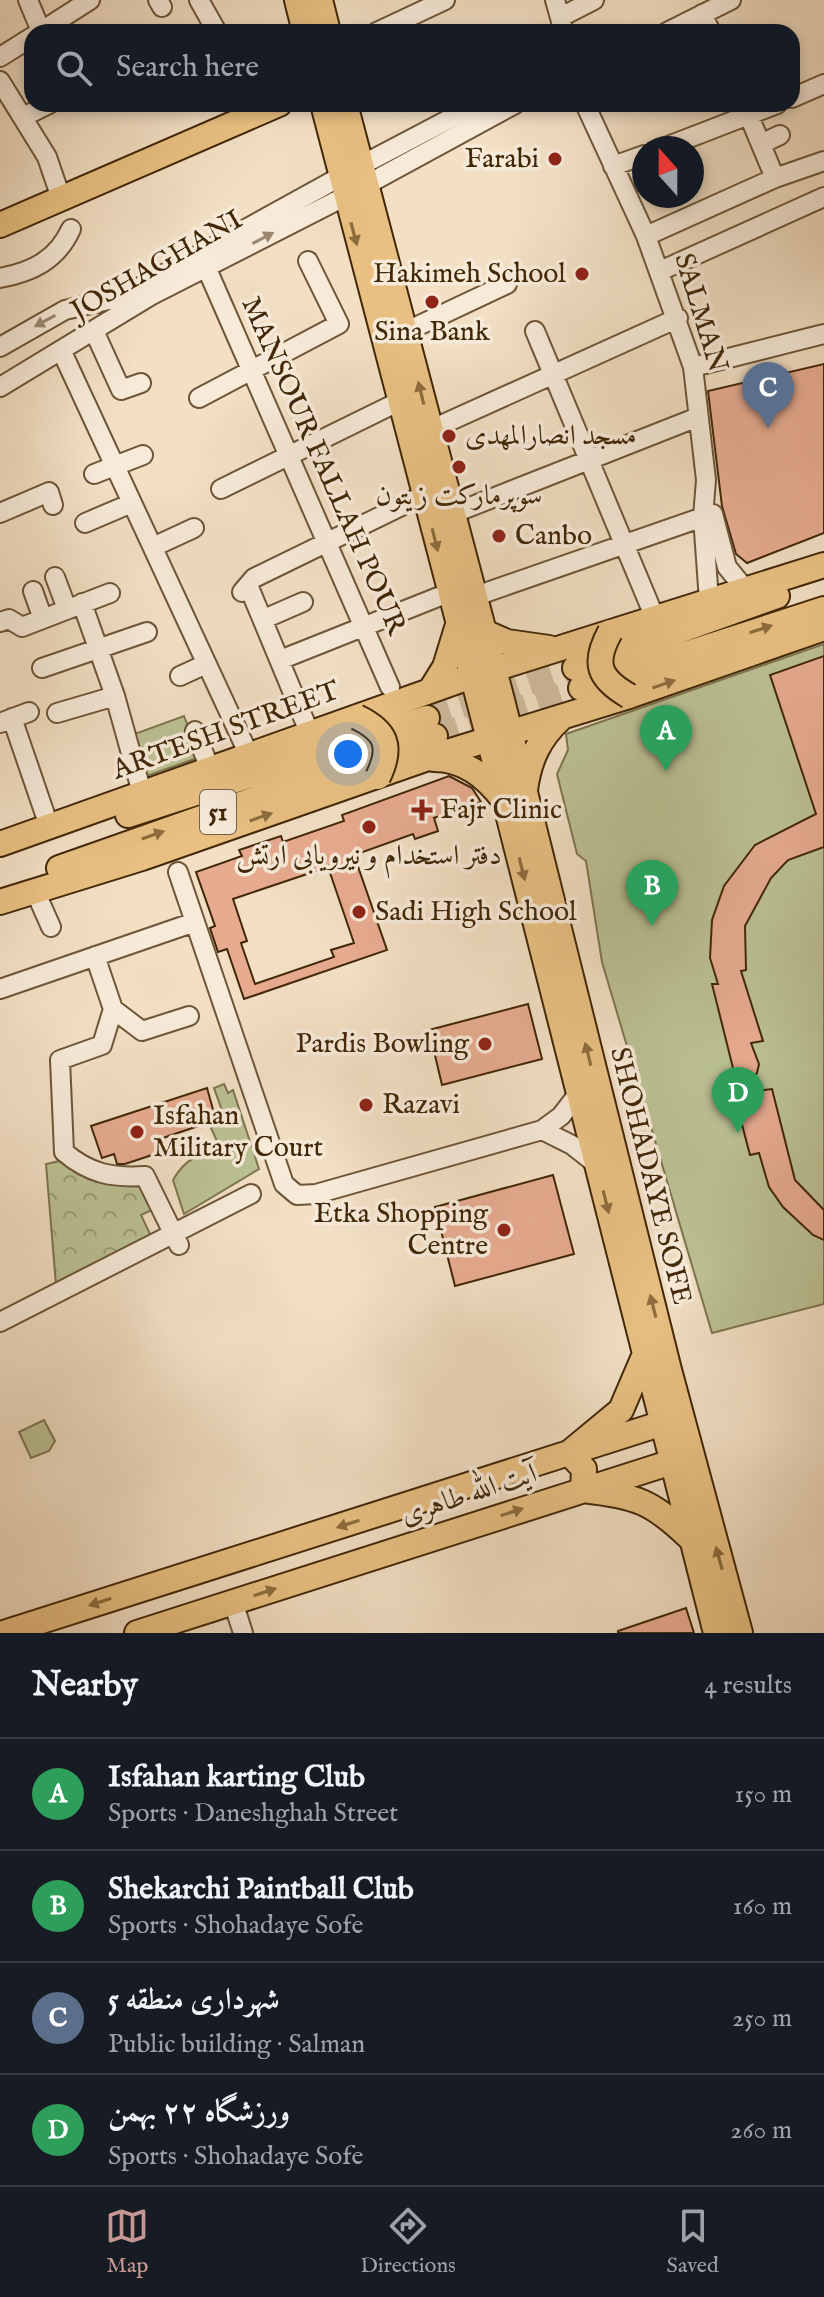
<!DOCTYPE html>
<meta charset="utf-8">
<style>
:root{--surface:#171b24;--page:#242831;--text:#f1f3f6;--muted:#9ea1a6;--line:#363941;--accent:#c59692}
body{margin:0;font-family:"IM FELL English",Amiri,serif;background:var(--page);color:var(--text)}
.compass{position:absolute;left:632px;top:136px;width:72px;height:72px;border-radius:50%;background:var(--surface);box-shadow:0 4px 12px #0003;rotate:339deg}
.you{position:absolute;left:348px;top:754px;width:28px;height:28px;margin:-20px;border:6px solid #fff;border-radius:50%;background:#1a73e8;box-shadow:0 0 0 12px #1a73e833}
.badge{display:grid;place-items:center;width:52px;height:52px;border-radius:50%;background:var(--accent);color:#fff;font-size:26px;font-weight:700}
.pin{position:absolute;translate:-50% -66px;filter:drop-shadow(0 2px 4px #0008)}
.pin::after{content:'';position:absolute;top:42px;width:28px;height:24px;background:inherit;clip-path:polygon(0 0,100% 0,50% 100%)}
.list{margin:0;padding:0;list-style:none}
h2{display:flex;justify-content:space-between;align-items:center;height:104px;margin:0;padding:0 32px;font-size:34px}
h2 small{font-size:26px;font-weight:400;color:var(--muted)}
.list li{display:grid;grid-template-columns:52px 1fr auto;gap:24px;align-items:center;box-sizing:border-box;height:112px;padding:0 32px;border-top:2px solid var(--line)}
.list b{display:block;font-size:30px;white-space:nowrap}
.list p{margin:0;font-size:26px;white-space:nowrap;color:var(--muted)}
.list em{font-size:26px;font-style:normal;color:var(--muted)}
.icon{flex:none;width:44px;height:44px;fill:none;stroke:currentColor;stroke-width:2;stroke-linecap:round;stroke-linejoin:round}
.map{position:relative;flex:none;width:824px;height:1633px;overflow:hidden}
.search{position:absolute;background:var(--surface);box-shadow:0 4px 12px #0003;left:24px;right:24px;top:24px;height:88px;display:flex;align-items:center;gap:20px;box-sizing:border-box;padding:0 28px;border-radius:24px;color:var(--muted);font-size:30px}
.sheet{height:552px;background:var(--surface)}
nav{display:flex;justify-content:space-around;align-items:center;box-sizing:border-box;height:112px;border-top:2px solid var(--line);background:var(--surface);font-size:22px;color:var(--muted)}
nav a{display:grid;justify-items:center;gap:4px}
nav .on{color:var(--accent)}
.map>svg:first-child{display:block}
</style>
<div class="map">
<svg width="824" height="1633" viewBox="0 0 824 1633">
<defs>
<pattern id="forest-crowns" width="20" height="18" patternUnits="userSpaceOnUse" patternTransform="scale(2)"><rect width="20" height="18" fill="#bbc194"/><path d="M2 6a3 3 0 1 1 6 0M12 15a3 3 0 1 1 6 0" fill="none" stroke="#9a9d77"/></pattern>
</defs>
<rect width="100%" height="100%" fill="#f2dfc4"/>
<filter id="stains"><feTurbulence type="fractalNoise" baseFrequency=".0025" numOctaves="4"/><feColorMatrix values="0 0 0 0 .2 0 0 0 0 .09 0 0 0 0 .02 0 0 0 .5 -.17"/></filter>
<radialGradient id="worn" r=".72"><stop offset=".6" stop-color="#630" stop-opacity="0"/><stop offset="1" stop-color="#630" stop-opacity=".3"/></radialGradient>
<!-- green -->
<path fill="#bbc194" stroke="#7e744e" stroke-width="2" d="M 824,644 L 824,1304 L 712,1333 L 602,962 L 586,861 L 577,854 L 557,774 L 568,750 L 566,734 Z
M 184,716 L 200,757 L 141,778 L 129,736 Z
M 224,1084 L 228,1093 L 233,1090 L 259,1169 L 184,1214 L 173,1180 C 185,1159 198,1153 222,1152 L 211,1128 L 225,1119 L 214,1088 Z
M 44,1420 L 55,1441 L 49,1451 L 31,1458 L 19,1432 Z"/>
<!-- forest -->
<path fill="url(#forest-crowns)" stroke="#7e744e" stroke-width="2" d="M 59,1161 L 96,1182 L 142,1185 L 154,1209 L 141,1215 L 151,1236 L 56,1285 L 46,1164 Z"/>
<!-- building -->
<path fill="#e7ab90" stroke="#412707" stroke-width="2" fill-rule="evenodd" d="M 824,364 L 824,533 L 747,563 L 736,554 L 722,506 L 708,391 Z
M 824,656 L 824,847 L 788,860 L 771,878 L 745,926 L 746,970 L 741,971 L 763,1041 L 751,1043 L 759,1064 L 757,1073 L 739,1092 L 712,984 L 718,984 L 710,958 L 712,920 L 724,886 L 755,845 L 816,814 L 770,675 Z
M 449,776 L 472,788 L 481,802 L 434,818 L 438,831 L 415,839 L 413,834 L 354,855 L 387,950 L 244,999 L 227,949 L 218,952 L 210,928 L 215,926 L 196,872 L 242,856 L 239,850 L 281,836 L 283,842 L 344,821 L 342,815 ZM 328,867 L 354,943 L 331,950 L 334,957 L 255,984 L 241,943 L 247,941 L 233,899 Z
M 528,1004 L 542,1059 L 442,1085 L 429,1030 Z
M 207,1088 L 216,1120 L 163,1138 L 167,1150 L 125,1164 L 117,1164 L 114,1154 L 102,1158 L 91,1126 Z
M 772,1089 L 795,1180 L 824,1210 L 824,1240 L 813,1235 L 783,1207 L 769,1187 L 759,1153 L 750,1155 L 734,1094 Z
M 553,1175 L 574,1254 L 455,1286 L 435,1207 Z
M 686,1608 L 694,1633 L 618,1633 L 618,1631 Z"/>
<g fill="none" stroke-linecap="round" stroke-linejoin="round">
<!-- major-tunnel -->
<path stroke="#cfba9e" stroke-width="24" stroke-dasharray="24 12" stroke-linecap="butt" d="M 427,718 L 575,668
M 435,736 L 581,688"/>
<!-- minor casing -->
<g stroke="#6d5536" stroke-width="22">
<path id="minor" d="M 28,0 L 41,31
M 158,0 L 162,7
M 199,0 L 217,32
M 555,0 L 564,32
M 702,14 L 711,32
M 561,17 L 594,0
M 40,32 L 90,0
M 377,32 L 445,0
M 667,32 L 731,0
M 0,57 L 32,37
M 0,81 L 47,157 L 61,198
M 792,98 L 824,84
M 585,104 L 646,236 L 693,367 L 706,480 L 703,517 L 709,601
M 744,104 L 775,178
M 23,117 L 49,104
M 761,144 L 780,135
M 663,148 L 777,104
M 360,166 L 478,104
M 613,166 L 644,155
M 646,236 L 775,178 L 824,161
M 207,269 L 390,687
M 660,271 L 824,197
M 0,278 C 32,272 57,260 71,229
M 535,331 L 655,618
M 405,332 L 507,284
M 95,333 L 121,390 L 141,383
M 0,347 L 65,310 L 117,298 L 144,285 L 340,177
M 62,352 L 249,755
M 693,367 L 824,334
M 0,387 L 150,296 L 344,197 L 515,104
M 199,398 L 339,324 L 308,261
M 430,430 L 678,318
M 94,474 L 143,455
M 221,489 L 400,401
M 0,513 L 49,492 L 53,505
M 452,514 L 698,417
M 713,514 L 727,567 L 745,589
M 85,523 L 132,503
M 153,547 L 194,528
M 55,577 L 67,609
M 248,585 L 310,734
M 33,591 L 43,619
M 242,592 L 254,578 L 424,495
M 473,597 L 703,517
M 82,603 L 115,696 L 142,793
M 264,619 L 303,602
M 0,622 L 9,619 L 22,627 L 110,593
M 280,660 L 438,597
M 42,668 L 147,632
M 180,676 L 206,664
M 57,713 L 115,696
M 12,718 L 49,826
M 0,723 L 29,712
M 195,731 L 210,769
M 178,872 L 284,1184 L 297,1195 L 316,1194 L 542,1130 L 561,1116 L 578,1094
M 35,891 L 51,927
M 95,956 L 113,1009
M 0,989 L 195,922
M 542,1130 L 572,1145 L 596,1164
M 179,1245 L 145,1176 C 112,1178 90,1174 64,1152 L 60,1060 L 102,1045 L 113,1009 L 142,1031 L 189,1016
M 0,1322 L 251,1194
M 233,1602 L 243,1633"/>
</g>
<!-- major casing -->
<g stroke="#412707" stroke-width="28">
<path id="major" d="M 297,0 L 305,32
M 320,0 L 328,32
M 323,104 L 489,739 L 716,1633
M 345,104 L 502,700 L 669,1370 L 740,1633
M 0,225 L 279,104
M 482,631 L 507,642 L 549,648
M 575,668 L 777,596
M 581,688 L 824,609
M 430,691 L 445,667 L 457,628
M 434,759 C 464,759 485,776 503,799
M 525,790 C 529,760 539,738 561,718
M 128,815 L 427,718
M 0,844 L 472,676 L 824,565
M 59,868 L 435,736
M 0,902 L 142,858 L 428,758 L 629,696 L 824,628
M 645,1354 L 621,1410 L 569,1453 L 584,1469 L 583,1490 C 636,1496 652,1501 690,1538
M 4,1633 L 663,1423 L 687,1438 L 672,1462 L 137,1633"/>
</g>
<!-- minor -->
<use href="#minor" stroke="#f7ead9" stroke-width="18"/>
<!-- major -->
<use href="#major" stroke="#e9c082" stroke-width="24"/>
<!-- major-bridge casing -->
<g stroke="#412707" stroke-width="28" stroke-linecap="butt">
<path id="major-bridge" d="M 610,632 C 593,663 598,678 629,696
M 357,717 C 386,731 393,746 378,777"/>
</g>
<!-- major-bridge -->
<use href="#major-bridge" stroke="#e9c082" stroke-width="24"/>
</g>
<!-- one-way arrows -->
<defs><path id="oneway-solid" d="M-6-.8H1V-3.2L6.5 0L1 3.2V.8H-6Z" transform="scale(2)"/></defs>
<g fill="#8d6c3e">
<use href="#oneway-solid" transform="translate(354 234) rotate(75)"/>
<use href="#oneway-solid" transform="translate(421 393) rotate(-104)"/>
<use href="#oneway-solid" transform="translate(435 540) rotate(76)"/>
<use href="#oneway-solid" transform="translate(761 629) rotate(-18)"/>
<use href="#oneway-solid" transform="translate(664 684) rotate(-19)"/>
<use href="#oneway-solid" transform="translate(261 817) rotate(-19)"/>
<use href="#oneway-solid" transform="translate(153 835) rotate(-19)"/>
<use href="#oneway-solid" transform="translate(522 869) rotate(76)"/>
<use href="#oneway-solid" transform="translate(588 1054) rotate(-104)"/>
<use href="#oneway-solid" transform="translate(606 1202) rotate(76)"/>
<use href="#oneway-solid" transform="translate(653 1306) rotate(-104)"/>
<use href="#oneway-solid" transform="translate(512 1512) rotate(-18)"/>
<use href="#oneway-solid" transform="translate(348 1524) rotate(162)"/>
<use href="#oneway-solid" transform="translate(719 1558) rotate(-105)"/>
<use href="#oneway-solid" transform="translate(265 1592) rotate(-18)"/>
<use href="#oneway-solid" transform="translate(100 1602) rotate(162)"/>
</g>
<g fill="#9c8870">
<use href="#oneway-solid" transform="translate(263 238) rotate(-28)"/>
<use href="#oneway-solid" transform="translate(45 321) rotate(151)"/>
</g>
<!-- markers -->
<g fill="#8f2418" stroke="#f7ead9" stroke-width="3">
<circle cx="555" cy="159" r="8"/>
<circle cx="582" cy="274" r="8"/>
<circle cx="432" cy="302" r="8"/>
<circle cx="449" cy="436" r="8"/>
<circle cx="459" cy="467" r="8"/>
<circle cx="499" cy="536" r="8"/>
<path d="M418 798h8v8h8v8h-8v8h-8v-8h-8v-8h8z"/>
<circle cx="369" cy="827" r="8"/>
<circle cx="359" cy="912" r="8"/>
<circle cx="485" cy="1044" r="8"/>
<circle cx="366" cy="1105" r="8"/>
<circle cx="137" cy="1132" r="8"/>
<circle cx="504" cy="1230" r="8"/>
</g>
<g text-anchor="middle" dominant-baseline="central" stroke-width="7" stroke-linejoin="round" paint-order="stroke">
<!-- shield labels -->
<rect fill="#f7ead9" stroke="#786246" stroke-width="2" x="200" y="790" width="36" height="44" rx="6"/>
<g font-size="26" font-weight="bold" fill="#412707">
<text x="218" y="812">51</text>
</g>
<!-- poi labels -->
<g font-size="28" fill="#412707" stroke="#f7ead9" text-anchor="start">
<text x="539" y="159" text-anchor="end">Farabi</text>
<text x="566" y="274" text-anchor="end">Hakimeh School</text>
<text x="432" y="332" text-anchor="middle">Sina Bank</text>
<text x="465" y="436">مسجد انصارالمهدی</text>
<text x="459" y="496" text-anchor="middle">سوپرمارکت زیتون</text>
<text x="515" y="536">Canbo</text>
<text x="440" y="810">Fajr Clinic</text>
<text x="369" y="856" text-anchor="middle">دفتر استخدام و نیرویابی ارتش</text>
<text x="375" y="912">Sadi High School</text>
<text x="469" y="1044" text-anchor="end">Pardis Bowling</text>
<text x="382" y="1105">Razavi</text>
<text x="153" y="1116">Isfahan<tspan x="153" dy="32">Military Court</tspan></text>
<text x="488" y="1214" text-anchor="end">Etka Shopping<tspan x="488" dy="32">Centre</tspan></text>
</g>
<!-- street labels -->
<g font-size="28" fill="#412707" stroke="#f7ead9">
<text transform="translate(157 266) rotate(-30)">JOSHAGHANI</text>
<text transform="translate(700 313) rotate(73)">SALMAN</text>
<text transform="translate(323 466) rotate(66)">MANSOUR FALLAH POUR</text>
<text transform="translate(226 731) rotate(-20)">ARTESH STREET</text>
<text transform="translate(650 1176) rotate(76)">SHOHADAYE SOFE</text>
<text transform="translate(469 1495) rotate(-18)">آیت الله طاهری</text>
</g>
</g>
<rect width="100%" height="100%" filter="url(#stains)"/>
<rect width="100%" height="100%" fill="url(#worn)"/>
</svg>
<svg class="compass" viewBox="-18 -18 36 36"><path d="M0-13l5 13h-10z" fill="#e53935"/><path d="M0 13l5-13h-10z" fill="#9ea1a6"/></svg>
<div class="you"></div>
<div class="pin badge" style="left:666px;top:771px;background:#2e9e5b">A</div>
<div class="pin badge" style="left:652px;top:926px;background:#2e9e5b">B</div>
<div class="pin badge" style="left:768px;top:428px;background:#5c6f8a">C</div>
<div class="pin badge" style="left:738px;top:1133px;background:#2e9e5b">D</div>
<div class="search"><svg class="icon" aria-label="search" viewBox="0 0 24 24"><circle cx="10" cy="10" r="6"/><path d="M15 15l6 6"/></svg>Search here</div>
</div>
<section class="sheet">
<h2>Nearby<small>4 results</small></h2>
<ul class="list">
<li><span class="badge" style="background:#2e9e5b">A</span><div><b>Isfahan karting Club</b><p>Sports · Daneshghah Street</p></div><em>150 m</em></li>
<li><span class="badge" style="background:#2e9e5b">B</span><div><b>Shekarchi Paintball Club</b><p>Sports · Shohadaye Sofe</p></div><em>160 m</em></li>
<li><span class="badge" style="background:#5c6f8a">C</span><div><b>شهرداری منطقه 5</b><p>Public building · Salman</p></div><em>250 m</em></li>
<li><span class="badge" style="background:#2e9e5b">D</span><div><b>ورزشگاه ۲۲ بهمن</b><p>Sports · Shohadaye Sofe</p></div><em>260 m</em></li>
</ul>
</section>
<nav>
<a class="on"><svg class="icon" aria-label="map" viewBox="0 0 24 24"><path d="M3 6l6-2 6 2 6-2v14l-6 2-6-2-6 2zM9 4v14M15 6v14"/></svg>Map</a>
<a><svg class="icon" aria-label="directions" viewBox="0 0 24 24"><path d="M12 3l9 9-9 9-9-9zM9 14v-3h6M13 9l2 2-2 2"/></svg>Directions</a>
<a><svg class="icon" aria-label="saved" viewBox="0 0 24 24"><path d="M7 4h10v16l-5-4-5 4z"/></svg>Saved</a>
</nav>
